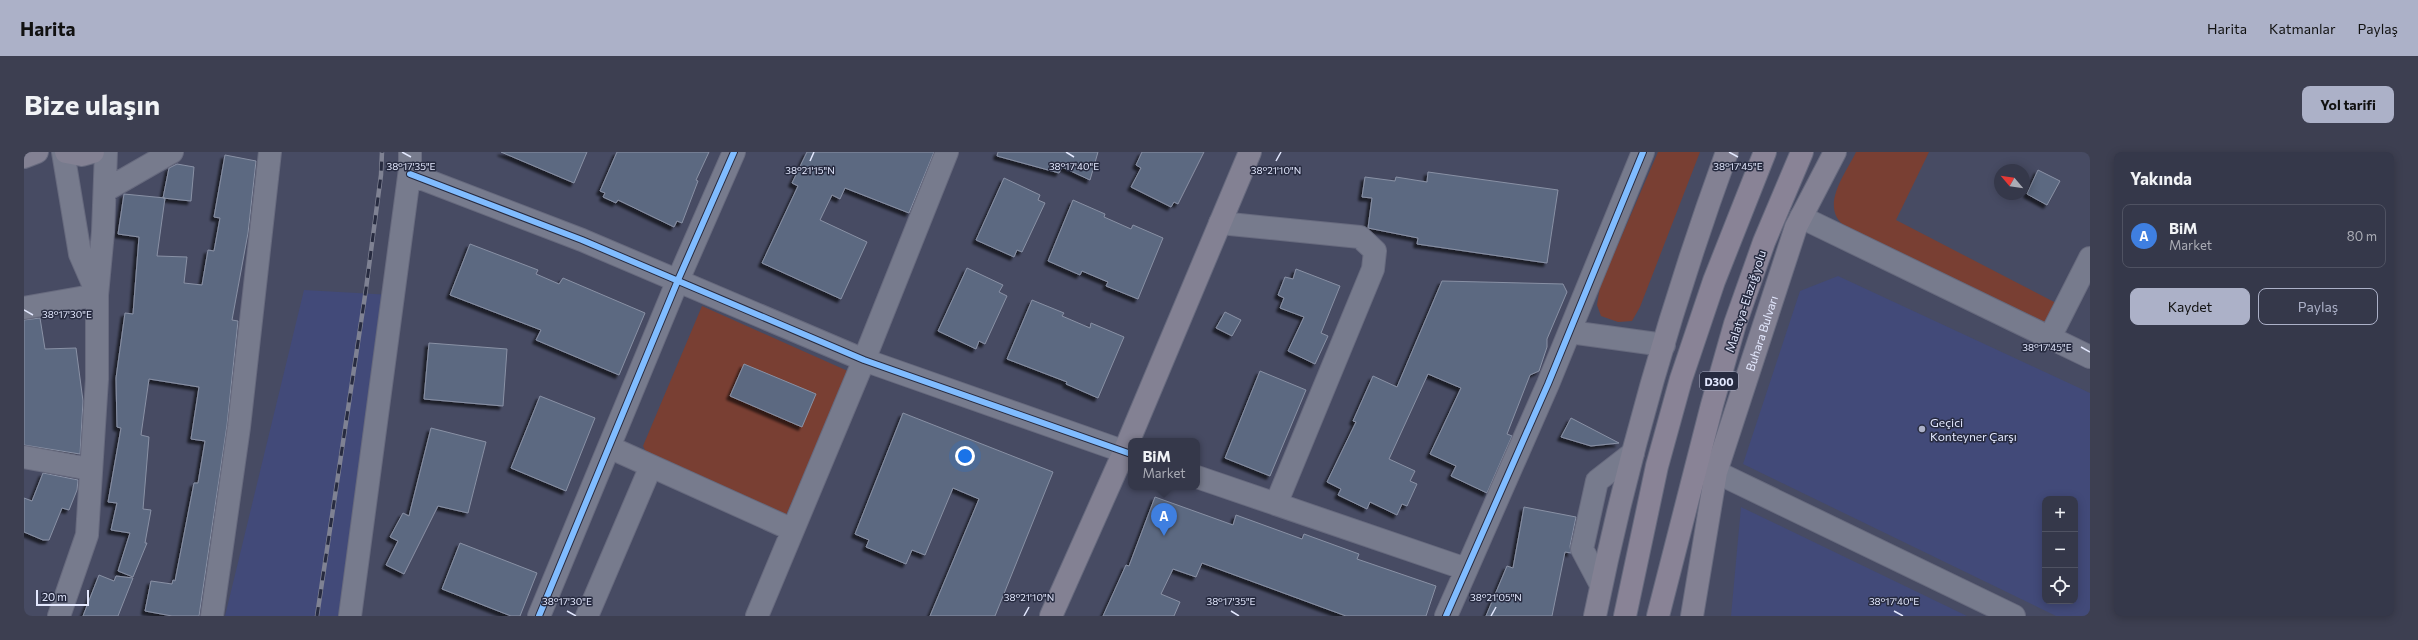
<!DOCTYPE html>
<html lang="tr">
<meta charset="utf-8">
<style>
:root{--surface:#35384a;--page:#3d3f51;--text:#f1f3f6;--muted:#aaacb5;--line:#4f5262;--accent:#acb1c8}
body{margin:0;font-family:Commissioner,sans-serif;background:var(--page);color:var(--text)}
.controls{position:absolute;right:12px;bottom:12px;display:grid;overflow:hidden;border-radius:8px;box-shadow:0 2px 10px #0003}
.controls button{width:36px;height:36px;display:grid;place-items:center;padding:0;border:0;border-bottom:1px solid var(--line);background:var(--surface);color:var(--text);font:20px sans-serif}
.compass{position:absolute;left:1970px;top:12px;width:36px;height:36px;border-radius:50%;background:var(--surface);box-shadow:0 2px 10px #0003;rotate:299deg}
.scale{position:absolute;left:12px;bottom:10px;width:53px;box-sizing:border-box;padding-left:4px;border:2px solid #e3e8fe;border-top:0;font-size:11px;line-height:14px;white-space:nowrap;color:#e3e8fe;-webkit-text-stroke:3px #272b40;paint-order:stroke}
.you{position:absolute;left:941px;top:304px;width:14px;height:14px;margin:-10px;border:3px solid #fff;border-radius:50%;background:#1a73e8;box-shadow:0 0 0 6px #1a73e833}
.badge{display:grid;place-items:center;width:26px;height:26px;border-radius:50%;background:var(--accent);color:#fff;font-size:13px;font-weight:700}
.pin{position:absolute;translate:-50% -33px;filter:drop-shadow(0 1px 2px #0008)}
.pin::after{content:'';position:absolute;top:21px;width:14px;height:12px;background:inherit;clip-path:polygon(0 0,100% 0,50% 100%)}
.popup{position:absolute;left:1104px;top:286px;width:72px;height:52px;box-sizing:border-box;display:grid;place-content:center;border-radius:8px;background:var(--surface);filter:drop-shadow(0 1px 3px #0005);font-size:13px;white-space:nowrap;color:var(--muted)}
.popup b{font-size:15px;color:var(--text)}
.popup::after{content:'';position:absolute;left:50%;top:100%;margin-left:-8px;border:8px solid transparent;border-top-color:var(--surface)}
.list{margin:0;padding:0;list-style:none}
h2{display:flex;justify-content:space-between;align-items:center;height:52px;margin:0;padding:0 16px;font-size:17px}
h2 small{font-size:13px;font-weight:400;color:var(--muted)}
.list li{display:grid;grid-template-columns:26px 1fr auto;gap:12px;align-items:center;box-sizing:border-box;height:64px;margin:0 8px 8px;padding:0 8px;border:1px solid var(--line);border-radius:8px}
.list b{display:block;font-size:15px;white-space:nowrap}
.list p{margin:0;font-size:13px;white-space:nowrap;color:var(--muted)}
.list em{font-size:13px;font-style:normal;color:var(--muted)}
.actions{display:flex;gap:8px;padding:12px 16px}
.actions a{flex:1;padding:9px 0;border:1px solid var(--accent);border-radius:8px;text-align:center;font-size:14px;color:var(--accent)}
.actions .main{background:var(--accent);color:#111}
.icon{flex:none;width:22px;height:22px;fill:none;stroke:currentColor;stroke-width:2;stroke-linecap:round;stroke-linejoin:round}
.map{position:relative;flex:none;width:2066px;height:464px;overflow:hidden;border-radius:8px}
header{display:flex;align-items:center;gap:24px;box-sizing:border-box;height:56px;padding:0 20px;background:var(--accent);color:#111}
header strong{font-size:19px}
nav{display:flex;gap:22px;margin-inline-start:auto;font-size:14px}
.intro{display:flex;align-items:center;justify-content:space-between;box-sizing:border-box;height:96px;padding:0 24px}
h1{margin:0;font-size:28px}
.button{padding:10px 18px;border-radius:8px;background:var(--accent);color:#111;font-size:14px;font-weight:700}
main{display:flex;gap:24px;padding:0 24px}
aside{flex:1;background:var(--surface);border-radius:8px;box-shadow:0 2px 10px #0003}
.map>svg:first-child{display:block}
</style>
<header>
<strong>Harita</strong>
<nav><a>Harita</a><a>Katmanlar</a><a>Paylaş</a></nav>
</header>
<div class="intro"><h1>Bize ulaşın</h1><a class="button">Yol tarifi</a></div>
<main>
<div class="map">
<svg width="2066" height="464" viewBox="0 0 2066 464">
<defs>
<filter id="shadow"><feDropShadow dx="-3.5" dy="3.5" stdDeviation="1" flood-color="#0009"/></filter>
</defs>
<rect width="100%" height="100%" fill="#474b63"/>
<!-- built -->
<path fill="#424a79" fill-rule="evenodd" d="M 1814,124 L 2066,241 L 2066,464 L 2032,464 L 1719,312 L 1776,139 ZM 2021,347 L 2051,347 L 2051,449 L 2021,449 Z
M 280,138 L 368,143 L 319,464 L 201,464 Z
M 1717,355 L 1943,464 L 1707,464 Z"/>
<!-- green -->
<path fill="#793f33" d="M 1634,0 L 1676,0 L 1616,155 L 1608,169 L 1594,170 L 1577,164 L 1573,153 L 1576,134 Z
M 1832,0 L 1905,0 L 1872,68 L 2034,152 L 2022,176 L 1818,72 C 1797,52 1822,21 1832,0 Z
M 678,154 L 826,220 L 762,363 L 623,302 L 619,294 Z"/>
<!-- building -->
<path fill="#5c6981" stroke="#8991a5" filter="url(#shadow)" d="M 477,0 L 563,0 L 550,31 Z
M 593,0 L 685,0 L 672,28 L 674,29 L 658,71 L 653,69 L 650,75 L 594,48 L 592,51 L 579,45 L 581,41 L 576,39 Z
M 783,0 L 910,0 L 885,61 L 821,36 L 816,47 L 808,43 L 796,68 L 843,90 L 817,147 L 738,111 L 774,34 L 768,31 Z
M 974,0 L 1074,0 L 1066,28 L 1038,15 L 1035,21 L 973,4 Z
M 1118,0 L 1180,0 L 1154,52 L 1150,50 L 1147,55 L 1107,35 L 1117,16 L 1112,13 Z
M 201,3 L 232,9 L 224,81 L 208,168 L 214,169 L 203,273 L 175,464 L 148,464 L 121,459 L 127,429 L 148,432 L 149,428 L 151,429 L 170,331 L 174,331 L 181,289 L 167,287 L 175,235 L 125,227 L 117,283 L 125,285 L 119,357 L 127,358 L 121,391 L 123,391 L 109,425 L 94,419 L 106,381 L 87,378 L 93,351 L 84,350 L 97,276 L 93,275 L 92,226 L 101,161 L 109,162 L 115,85 L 94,82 L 100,42 L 141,46 L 133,104 L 163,105 L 160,131 L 178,133 L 184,98 L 190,99 L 196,66 L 190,65 Z
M 153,12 L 170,15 L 167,49 L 139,46 L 145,16 Z
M 2014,18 L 2036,29 L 2023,53 L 2003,42 Z
M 1404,20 L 1534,38 L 1523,111 L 1393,92 L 1394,86 L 1344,76 L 1348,46 L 1338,45 L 1341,25 L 1371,29 L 1372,25 L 1403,30 Z
M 980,26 L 1016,43 L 1014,48 L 1021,51 L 998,100 L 993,98 L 990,105 L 952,88 Z
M 1049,48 L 1081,62 L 1080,65 L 1107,77 L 1109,73 L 1139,86 L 1114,147 L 1082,134 L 1084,130 L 1058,119 L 1056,123 L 1024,109 Z
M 446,92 L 514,118 L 512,122 L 535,132 L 539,126 L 621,161 L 595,223 L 512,188 L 517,178 L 426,143 Z
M 943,116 L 979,133 L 975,140 L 983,144 L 961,192 L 955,189 L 952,197 L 914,179 Z
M 1272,117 L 1316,134 L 1297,181 L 1304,184 L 1291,212 L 1264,199 L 1280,165 L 1256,156 L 1260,146 L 1254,143 L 1261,125 L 1269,127 Z
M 1418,129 L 1539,132 L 1543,140 L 1523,187 L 1523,195 L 1515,219 L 1506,223 L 1483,282 L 1488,284 L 1463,341 L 1427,324 L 1432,314 L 1406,302 L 1437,236 L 1404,222 L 1365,307 L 1391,319 L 1386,329 L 1393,332 L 1383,354 L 1378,352 L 1373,363 L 1346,350 L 1343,357 L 1314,343 L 1317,337 L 1303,330 L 1332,270 L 1329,269 L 1349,224 L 1373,235 Z
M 1008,148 L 1040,161 L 1038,164 L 1066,176 L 1067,171 L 1100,185 L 1074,246 L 1042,232 L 1043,230 L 983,207 Z
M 1201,160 L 1217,168 L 1208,184 L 1192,176 Z
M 16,166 L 21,197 L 52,196 L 59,249 L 56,302 L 0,293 L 0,168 Z
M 405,191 L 483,197 L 479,254 L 400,247 Z
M 720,212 L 792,242 L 778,275 L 706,244 Z
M 1236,219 L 1282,238 L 1246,324 L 1201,306 Z
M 516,244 L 571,266 L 542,339 L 487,316 Z
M 879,261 L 1029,320 L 971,464 L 906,464 L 955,347 L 929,336 L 901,403 L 888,398 L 882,412 L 842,395 L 845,388 L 831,382 Z
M 1547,266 L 1595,291 L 1567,294 L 1537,285 Z
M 407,276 L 462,290 L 444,361 L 414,354 L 380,422 L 362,413 L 374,389 L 366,385 L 379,361 L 385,364 Z
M 19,321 L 54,328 L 53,338 L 45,358 L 38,356 L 25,388 L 19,388 L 0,380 L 0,346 L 8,349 Z
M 1131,345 L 1209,373 L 1212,363 L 1278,387 L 1280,382 L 1335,402 L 1333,407 L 1412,434 L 1402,464 L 1322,464 L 1178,411 L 1172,425 L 1149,417 L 1137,442 L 1156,450 L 1150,464 L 1079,464 L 1102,413 L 1105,414 Z
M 1500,355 L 1552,365 L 1546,394 L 1547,401 L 1541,400 L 1528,464 L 1462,464 L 1483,414 L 1489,416 Z
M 436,391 L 513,421 L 496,464 L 487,464 L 418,437 Z
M 75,423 L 90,429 L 92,424 L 109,426 L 94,464 L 59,464 Z"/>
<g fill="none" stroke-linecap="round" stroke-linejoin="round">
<!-- minor casing -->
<g stroke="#676a7e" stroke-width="24">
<path id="minor" d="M 39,0 L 56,102 L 73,141
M 386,22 L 558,88 L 840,208 L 1107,302
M 82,38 L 148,0
M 1777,65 L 2066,205
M 1196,71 L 1336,85 L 1351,99 L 1349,117 L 1252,352
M 0,156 L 73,143
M 1546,180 L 1640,193
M 2026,185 L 2066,106
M 585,295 L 769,378
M 0,305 L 66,317
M 1692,320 L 1990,464
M 1173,325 L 1442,417
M 1577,433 L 1558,397 L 1573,329 L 1609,301
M 35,464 L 63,383 L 73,227 L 73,143 L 79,80 L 82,0
M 188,464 L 215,275 L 246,0
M 326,464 L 386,17 L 386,0
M 515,464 L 654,128 L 710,0
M 563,464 L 627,314
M 733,464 L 840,208 L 923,0
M 1422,464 L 1524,232 L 1619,0"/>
</g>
<!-- major casing -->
<g stroke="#676a7e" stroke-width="24">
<g id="major">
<path d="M 42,0 L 58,3 L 69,0"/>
<path d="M 0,5 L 13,0"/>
<path d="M 1027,464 L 1100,300 L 1226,0"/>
<path d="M 1571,464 C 1603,307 1648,151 1703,0"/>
<path id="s1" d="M 1668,464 L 1692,320 L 1772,75 L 1811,0"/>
</g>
</g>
<!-- highway casing -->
<g stroke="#676a7e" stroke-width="24">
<path id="highway" d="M 1601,464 L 1633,314 L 1657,227 L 1690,129 L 1741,0
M 1634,464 L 1688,253 L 1711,172 L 1740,90 L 1778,0"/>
</g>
<!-- minor -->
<use href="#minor" stroke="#777b8d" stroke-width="22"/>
<!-- major -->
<use href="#major" stroke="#838193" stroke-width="22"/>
<!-- highway -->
<use href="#highway" stroke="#898396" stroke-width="22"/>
<!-- rail casing -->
<g stroke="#7f8293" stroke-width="4.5">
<path id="rail" d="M 293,464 L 342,137 L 357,23 L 358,0"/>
</g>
<!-- rail -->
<use href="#rail" stroke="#272b40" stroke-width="3" stroke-dasharray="9" stroke-linecap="butt"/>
<!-- cycleway casing -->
<g stroke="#272b40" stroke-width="8">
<path id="cycleway" d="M 386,22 L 558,88 L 840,208 L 1107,302
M 515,464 L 654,128 L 710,0
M 1422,464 L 1524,232 L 1619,0"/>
</g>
<!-- cycleway -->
<use href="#cycleway" stroke="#80bcff" stroke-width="6"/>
</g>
<!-- ticks -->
<path fill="none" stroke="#e3e8fe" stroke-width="1.5" d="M 378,0 L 387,5M 1042,0 L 1050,5M 1705,0 L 1714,5M 786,9 L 790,0M 1252,9 L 1257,0M 0,158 L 9,163M 2057,195 L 2066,200M 543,459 L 552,464M 1207,459 L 1215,464M 1870,459 L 1879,464M 1000,464 L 1005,455M 1467,464 L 1472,455"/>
<!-- markers -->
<circle fill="#acb1c8" stroke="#272b40" stroke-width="1.5" cx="1898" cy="277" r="4"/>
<g text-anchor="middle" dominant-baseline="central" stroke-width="3" stroke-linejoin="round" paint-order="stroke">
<!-- shield labels -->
<rect fill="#272b40" stroke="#abafc5" stroke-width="1" x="1676" y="220" width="38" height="18" rx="3"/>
<g font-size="11" font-weight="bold" fill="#e3e8fe">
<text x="1695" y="229">D300</text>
</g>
<!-- street labels -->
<g font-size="12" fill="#e3e8fe" stroke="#272b40">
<text transform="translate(1721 149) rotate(-72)">Malatya-Elazığ yolu</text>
<text stroke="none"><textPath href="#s1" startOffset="292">Buhara Bulvarı</textPath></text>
</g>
<!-- poi labels -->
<g font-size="12" fill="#e3e8fe" stroke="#272b40" text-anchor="start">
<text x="1906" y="270">Geçici<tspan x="1906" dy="14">Konteyner Çarşı</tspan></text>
</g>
</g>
<g font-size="10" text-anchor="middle" fill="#e3e8fe" stroke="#272b40" stroke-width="3" stroke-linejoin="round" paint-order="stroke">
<text x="1714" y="18">38°17'45"E</text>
<text x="387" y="18">38°17'35"E</text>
<text x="1050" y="18">38°17'40"E</text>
<text x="786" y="22">38°21'15"N</text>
<text x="1252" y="22">38°21'10"N</text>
<text x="43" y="166">38°17'30"E</text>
<text x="2023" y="199">38°17'45"E</text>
<text x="1005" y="449">38°21'10"N</text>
<text x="1472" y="449">38°21'05"N</text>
<text x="543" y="453">38°17'30"E</text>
<text x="1207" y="453">38°17'35"E</text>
<text x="1870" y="453">38°17'40"E</text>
</g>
</svg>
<div class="controls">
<button>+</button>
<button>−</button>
<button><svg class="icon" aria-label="locate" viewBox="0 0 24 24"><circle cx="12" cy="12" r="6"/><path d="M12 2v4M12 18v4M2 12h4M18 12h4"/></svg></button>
</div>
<svg class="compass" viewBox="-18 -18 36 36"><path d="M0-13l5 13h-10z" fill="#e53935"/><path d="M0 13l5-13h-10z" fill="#aaacb5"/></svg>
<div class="scale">20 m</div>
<div class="you"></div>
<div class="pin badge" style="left:1140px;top:384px;background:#3f7fe0">A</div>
<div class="popup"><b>BiM</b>Market</div>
</div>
<aside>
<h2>Yakında<small></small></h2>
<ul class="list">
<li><span class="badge" style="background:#3f7fe0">A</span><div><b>BiM</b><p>Market</p></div><em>80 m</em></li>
</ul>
<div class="actions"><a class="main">Kaydet</a><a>Paylaş</a></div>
</aside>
</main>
